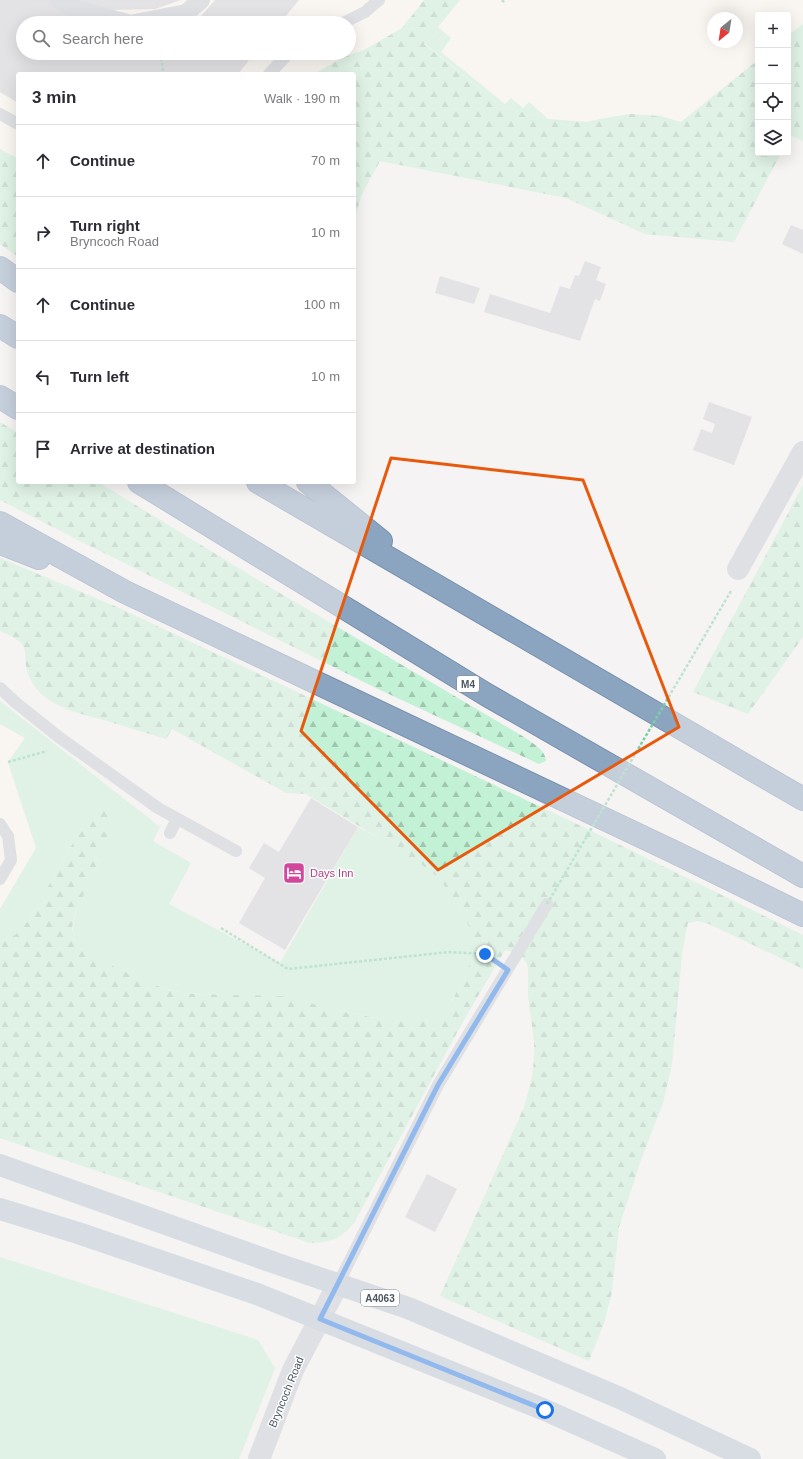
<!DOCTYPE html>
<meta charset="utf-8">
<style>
:root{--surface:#fff;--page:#f2f2f3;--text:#2b2b33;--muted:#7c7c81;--line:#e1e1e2}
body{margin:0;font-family:Helvetica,sans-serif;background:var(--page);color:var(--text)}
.controls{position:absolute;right:12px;top:12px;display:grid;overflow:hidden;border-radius:4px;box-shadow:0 4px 16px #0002}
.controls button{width:36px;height:36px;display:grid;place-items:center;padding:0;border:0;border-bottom:1px solid var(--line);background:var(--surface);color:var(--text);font:20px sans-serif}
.compass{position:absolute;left:707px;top:12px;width:36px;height:36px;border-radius:50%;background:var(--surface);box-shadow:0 4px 16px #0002;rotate:210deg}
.stop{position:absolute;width:12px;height:12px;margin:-9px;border:3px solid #1a73e8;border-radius:50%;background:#fff}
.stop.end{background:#1a73e8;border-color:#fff;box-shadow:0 1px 4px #0008}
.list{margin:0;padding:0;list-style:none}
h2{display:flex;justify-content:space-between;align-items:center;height:52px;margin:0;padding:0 16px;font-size:17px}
h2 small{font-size:13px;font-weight:400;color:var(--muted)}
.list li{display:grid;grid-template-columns:26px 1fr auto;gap:12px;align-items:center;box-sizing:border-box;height:72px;padding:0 16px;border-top:1px solid var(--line)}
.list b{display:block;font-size:15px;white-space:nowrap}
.list p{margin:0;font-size:13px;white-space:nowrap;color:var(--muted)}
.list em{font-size:13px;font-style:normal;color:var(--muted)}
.icon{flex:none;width:22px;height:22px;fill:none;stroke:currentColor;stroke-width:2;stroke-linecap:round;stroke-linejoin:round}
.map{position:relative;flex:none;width:803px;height:1459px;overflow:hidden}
.search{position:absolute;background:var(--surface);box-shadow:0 4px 16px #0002;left:16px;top:16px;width:340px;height:44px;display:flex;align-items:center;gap:10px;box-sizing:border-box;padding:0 14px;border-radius:22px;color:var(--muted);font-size:15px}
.panel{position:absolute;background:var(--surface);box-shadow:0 4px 16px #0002;left:16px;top:72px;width:340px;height:412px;border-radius:4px}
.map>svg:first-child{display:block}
</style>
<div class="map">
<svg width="803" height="1459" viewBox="0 0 803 1459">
<defs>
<pattern id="forest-firs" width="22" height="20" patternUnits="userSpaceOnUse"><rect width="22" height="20" fill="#c3f1d5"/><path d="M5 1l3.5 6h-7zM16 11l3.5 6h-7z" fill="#a0c6b0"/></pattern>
</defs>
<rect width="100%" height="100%" fill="#f5f3f3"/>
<!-- commercial -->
<path fill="#fdf9ef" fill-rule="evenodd" d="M 0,0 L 803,0 L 803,24 L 788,36 L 788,15 L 758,15 L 758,60 L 681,122 L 660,116 L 631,114 L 605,118 L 587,122 L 548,119 L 503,107 L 364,50 L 344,57 L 314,74 L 18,74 L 18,159 L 0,149 ZM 713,18 L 737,18 L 737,42 L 713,42 ZM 23,23 L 349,23 L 349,53 L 23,53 Z
M 0,724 L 25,738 L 8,763 L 36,848 L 0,909 Z"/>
<!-- green -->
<path fill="#c3f1d5" d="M 438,27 L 451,38 L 441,52 L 505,104 L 511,98 L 523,108 L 529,102 L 548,119 L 503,107 L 424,43 Z
M 0,701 L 160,827 L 153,841 L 191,863 L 169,904 L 280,963 L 358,827 C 383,841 418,857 438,877 C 450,890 460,907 468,923 C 472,931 478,941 477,950 C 475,961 466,973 461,983 C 455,994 444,1019 431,1022 C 427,1023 421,1022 416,1022 C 388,1022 361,1014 334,1010 C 302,1004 269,1000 236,996 C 214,993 190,996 168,989 C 148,984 79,957 74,938 C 68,918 91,879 100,860 L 87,819 L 28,921 L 18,933 L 0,943 L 0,909 L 36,848 L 8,762 L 25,738 L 0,724 Z
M 0,1257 L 258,1340 L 275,1368 L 239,1459 L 0,1459 Z"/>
<!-- forest -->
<path fill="url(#forest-firs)" d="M 424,0 L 460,0 L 424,44 L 503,107 L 548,119 L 587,122 L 605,118 L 631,114 L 660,116 L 681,122 L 758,60 L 758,153 L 781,153 L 734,242 L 645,234 L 566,198 L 380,161 L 361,196 L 354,222 L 354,74 L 314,74 L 344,57 L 364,50 L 402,28 Z
M 803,24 L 803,141 L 790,135 L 788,139 L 788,36 Z
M 0,149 L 18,159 L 18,257 L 0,244 Z
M 0,422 L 18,433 L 18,482 L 98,482 L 263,583 L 524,737 C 533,744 545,749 546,761 L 539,764 L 378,689 L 80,541 L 0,500 Z
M 803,485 L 803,637 L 748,714 L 693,692 Z
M 0,558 L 117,607 L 579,825 L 803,935 L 803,969 L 709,924 L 698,921 L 688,923 L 686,931 L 682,955 L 672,1065 L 663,1103 L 641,1160 L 619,1227 L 612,1292 L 604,1323 L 589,1361 L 440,1296 L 524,1107 C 529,1091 533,1075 534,1059 C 536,1035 528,1012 528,989 C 528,980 530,966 524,959 C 520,953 512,952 505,950 L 460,1027 L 354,1223 C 340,1239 332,1242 310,1243 L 0,1138 L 0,943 L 18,933 L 28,921 L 87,819 L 95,809 L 102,809 L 109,817 L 109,828 L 107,843 L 75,914 L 72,928 L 74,939 L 80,947 L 95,958 L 152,984 L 173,991 L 194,994 L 282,996 L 300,1000 L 335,1010 L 381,1019 L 431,1022 L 439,1018 L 452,1001 L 477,950 L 476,941 L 459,906 L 438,877 L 422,865 L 400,851 L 306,794 L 286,793 L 172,729 L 166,739 C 146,733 127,727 107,721 C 86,715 63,711 45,697 C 36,690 28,678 26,666 C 25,659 27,649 21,643 C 16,638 7,634 0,631 Z"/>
<!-- building -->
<path fill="#cdcfd5" d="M 0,0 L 55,0 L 96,23 L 23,23 L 23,53 L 150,53 L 164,61 L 170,53 L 255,53 L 238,74 L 18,74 L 18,103 L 0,92 Z
M 75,0 L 181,0 L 155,9 L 105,10 Z
M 215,0 L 299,0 L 280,23 L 195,23 Z
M 791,225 L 803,230 L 803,254 L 782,244 Z
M 585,261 L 601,267 L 596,280 L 606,284 L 600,301 L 595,299 L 580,341 L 484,312 L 490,294 L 550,313 L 560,286 L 570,289 L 575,275 L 579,276 Z
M 440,276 L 480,288 L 474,304 L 435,293 Z
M 709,402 L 752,417 L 734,465 L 693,450 L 701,429 L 712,433 L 715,424 L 703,419 Z
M 311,798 L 358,827 L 285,950 L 239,923 L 265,878 L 249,868 L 264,843 L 279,852 Z
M 427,1174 L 457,1189 L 435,1232 L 405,1217 Z"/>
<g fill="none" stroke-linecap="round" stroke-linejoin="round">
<!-- motorway casing -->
<g stroke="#7690ad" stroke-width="24">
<path id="motorway" d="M 0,268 L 18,281
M 0,326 L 18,337
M 0,397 L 18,408
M 139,482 L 487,695 L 803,876
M 258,482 L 803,799
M 308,482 L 381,541
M 0,523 L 125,592 L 672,851 L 803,915
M 0,543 L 39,558"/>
</g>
<!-- path -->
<path stroke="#7ad0a6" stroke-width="2.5" stroke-dasharray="3 2" stroke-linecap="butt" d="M 502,0 L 505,3
M 161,53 L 163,72 L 162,74
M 8,762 L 47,751
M 221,928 L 288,969 L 449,952 L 485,954 L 492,959"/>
<!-- service -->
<path stroke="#c1cad2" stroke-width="12" d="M 343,23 L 365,12 L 379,0
M 269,74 L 289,53
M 0,114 L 18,124
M 0,688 L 15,702 L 60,738 L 158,808 L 236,851
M 0,824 L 8,836 L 11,860 L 0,879
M 170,833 L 177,819
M 338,1284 L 438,1085 L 547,904"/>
<!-- pedestrian -->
<path stroke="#c1cad2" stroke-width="18" d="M 59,0 L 73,8 L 127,23
M 135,23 L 186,13 L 201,0"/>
<!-- minor -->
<path stroke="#c1cad2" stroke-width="22" d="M 738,569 L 803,452
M 259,1459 L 293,1370 L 338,1284"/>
<!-- primary -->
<path stroke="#b3c2d1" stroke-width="22" d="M 0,1165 L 278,1264 L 408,1308 L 620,1398 L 750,1459
M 0,1209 L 78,1233 L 257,1294 L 545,1410 L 655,1459"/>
<!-- motorway -->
<use href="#motorway" stroke="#8ba5c1" stroke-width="22"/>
<!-- path-bridge -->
<path stroke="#7ad0a6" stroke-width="2.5" stroke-dasharray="3 2" stroke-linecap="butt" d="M 547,904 L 731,591"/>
</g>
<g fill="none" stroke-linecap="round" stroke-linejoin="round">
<!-- route -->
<path stroke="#1a73e8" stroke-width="5" d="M 485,954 L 508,970 L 438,1085 L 320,1319 L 545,1410"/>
</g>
<!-- marked area -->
<path d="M0 0H803V1459H0ZM 391,458 L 583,480 L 679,727 L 438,870 L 301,731 Z" fill="#f5f3f3" fill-opacity=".55" fill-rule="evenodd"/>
<path fill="none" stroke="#e8590c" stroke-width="3" stroke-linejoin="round" d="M 391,458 L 583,480 L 679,727 L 438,870 L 301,731 Z"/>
<!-- icons -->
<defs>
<g id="hotel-square" transform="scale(1.15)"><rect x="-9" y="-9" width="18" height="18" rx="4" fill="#d1479c" stroke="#fff"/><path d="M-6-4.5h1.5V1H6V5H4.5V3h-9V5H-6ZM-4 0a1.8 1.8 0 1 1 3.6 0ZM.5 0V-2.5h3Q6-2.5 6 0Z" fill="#fff"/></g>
</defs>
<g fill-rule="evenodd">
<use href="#hotel-square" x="294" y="873"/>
</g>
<g text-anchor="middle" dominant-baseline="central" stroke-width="3" stroke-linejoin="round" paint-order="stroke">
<!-- shield labels -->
<g fill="#fff" stroke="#808990" stroke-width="1">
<rect x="457" y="676" width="22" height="16" rx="3"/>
<rect x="361" y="1290" width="38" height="16" rx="3"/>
</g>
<g font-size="10" font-weight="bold" fill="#4a5661">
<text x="468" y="684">M4</text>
<text x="380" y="1298">A4063</text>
</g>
<!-- hotel labels -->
<g font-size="11" fill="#b23c85" stroke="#fff" text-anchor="start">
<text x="310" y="873">Days Inn</text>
</g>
<!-- street labels -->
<g font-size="11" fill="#4a5661" stroke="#fff">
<text transform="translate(286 1392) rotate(-68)">Bryncoch Road</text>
</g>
</g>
</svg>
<div class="controls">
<button>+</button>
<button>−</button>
<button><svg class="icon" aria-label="locate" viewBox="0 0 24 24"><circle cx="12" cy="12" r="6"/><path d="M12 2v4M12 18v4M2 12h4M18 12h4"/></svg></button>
<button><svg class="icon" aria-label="layers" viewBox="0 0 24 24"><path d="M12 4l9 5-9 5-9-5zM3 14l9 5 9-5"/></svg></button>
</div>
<svg class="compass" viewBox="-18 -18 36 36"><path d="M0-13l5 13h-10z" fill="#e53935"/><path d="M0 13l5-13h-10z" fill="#7c7c81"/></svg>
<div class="stop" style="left:545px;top:1410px"></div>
<div class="stop end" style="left:485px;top:954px"></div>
<div class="search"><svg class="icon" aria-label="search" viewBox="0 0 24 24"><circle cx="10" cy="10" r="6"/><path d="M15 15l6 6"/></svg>Search here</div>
<section class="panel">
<h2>3 min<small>Walk · 190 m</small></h2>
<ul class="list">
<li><svg class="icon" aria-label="ahead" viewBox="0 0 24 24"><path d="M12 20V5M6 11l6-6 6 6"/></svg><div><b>Continue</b></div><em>70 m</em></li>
<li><svg class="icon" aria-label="right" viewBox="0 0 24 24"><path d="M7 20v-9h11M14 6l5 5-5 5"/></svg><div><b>Turn right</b><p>Bryncoch Road</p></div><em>10 m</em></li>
<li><svg class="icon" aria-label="ahead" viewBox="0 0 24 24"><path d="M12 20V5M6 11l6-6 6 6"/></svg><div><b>Continue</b></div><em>100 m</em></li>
<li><svg class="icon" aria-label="left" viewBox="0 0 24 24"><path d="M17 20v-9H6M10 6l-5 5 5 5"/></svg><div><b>Turn left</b></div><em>10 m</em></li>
<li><svg class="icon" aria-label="arrive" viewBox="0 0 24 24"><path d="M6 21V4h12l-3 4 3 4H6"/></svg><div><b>Arrive at destination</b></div></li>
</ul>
</section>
</div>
